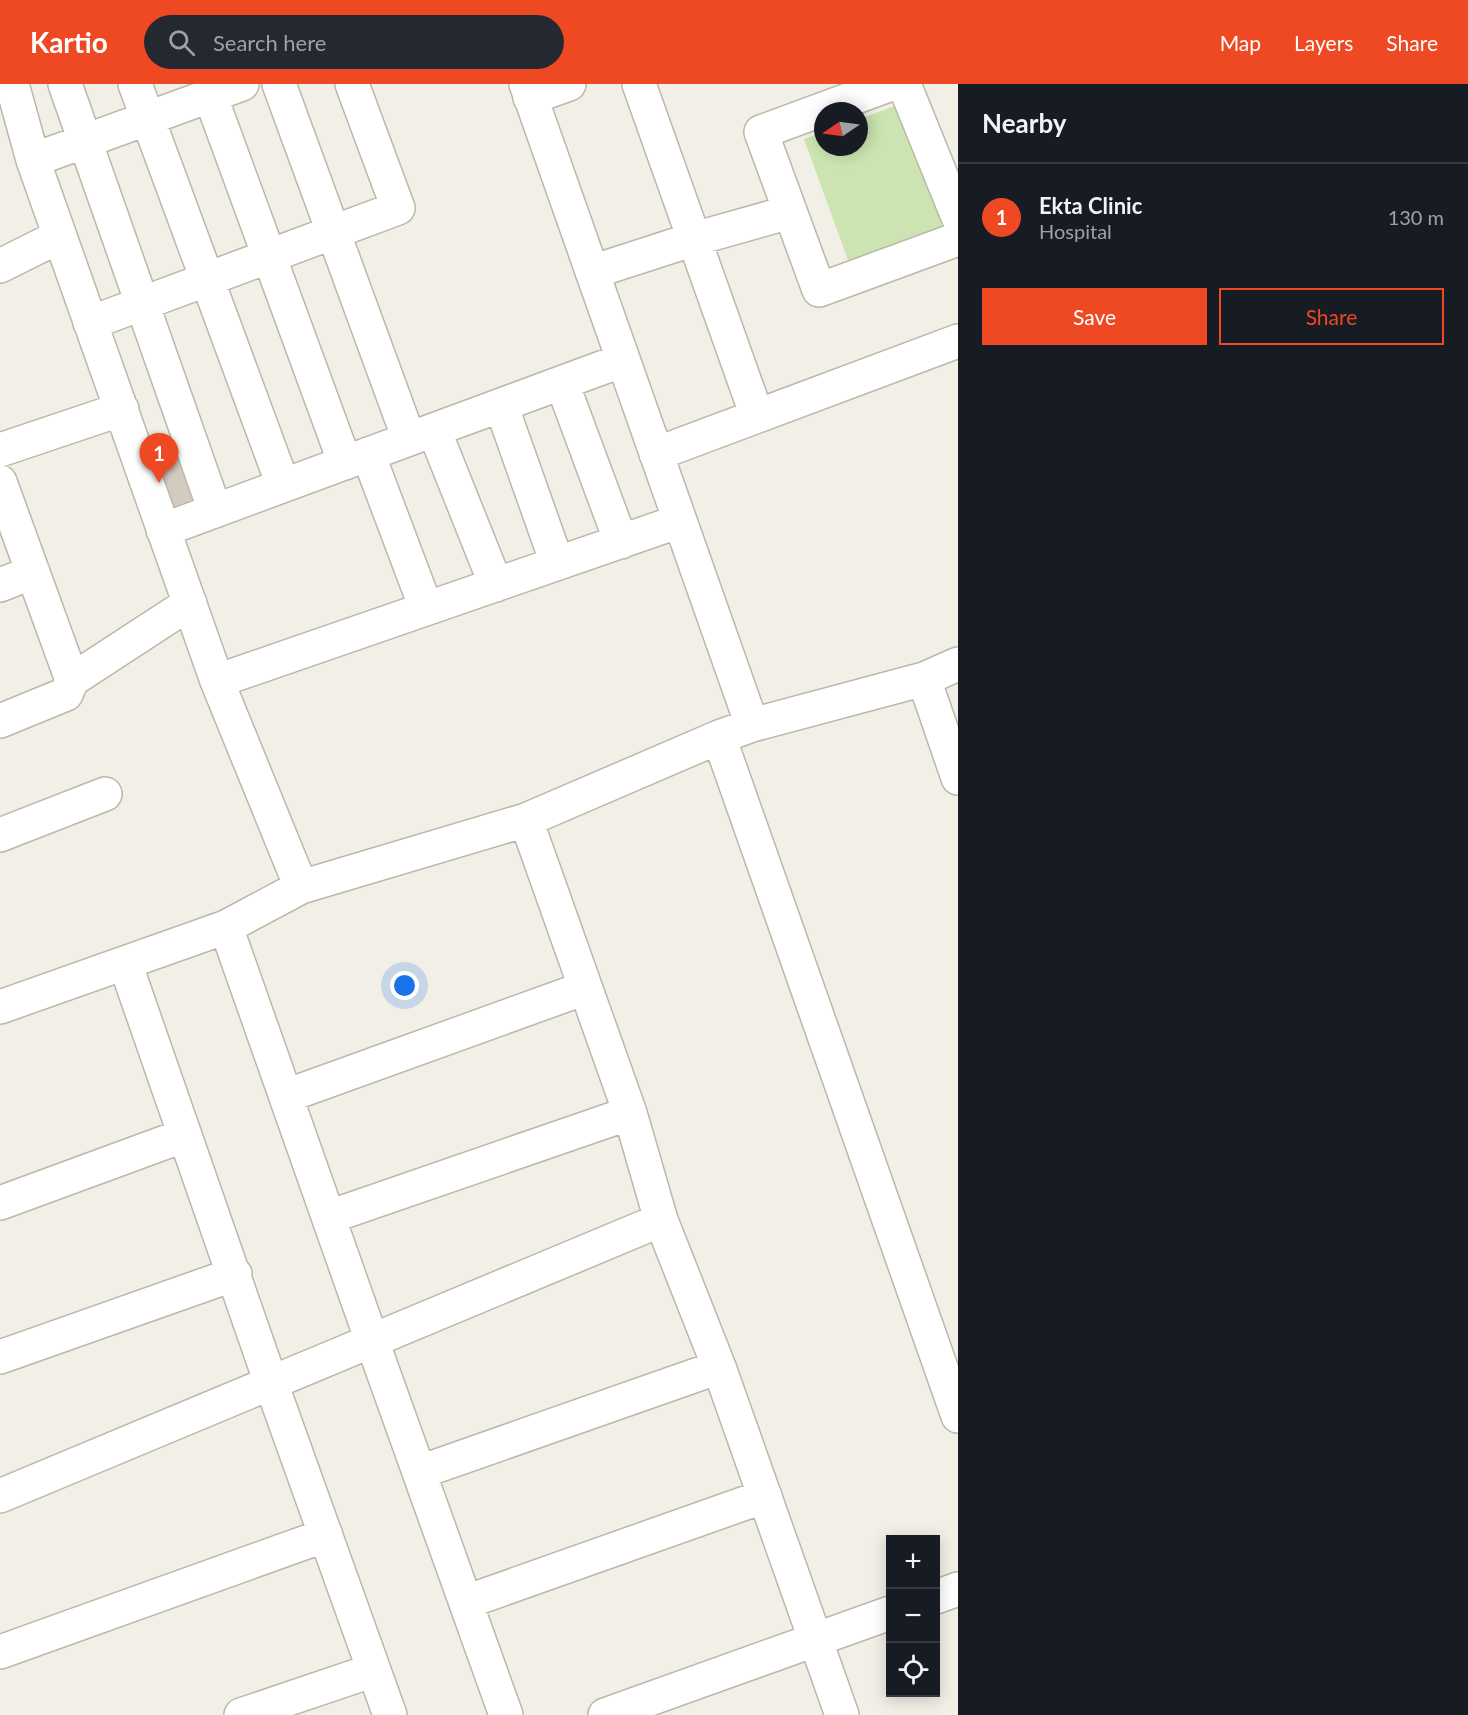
<!DOCTYPE html>
<meta charset="utf-8">
<style>
:root{--surface:#171b24;--page:#242831;--text:#f1f3f6;--muted:#9ea1a6;--line:#363941;--accent:#ee4922}
body{margin:0;font-family:Lato,sans-serif;background:var(--page);color:var(--text)}
.controls{position:absolute;right:18px;bottom:18px;display:grid;overflow:hidden;border-radius:0px;box-shadow:0 3px 15px #0003}
.controls button{width:54px;height:54px;display:grid;place-items:center;padding:0;border:0;border-bottom:2px solid var(--line);background:var(--surface);color:var(--text);font:30px sans-serif}
.compass{position:absolute;left:814px;top:18px;width:54px;height:54px;border-radius:50%;background:var(--surface);box-shadow:0 3px 15px #0003;rotate:257deg}
.you{position:absolute;left:405px;top:902px;width:21px;height:21px;margin:-15px;border:4px solid #fff;border-radius:50%;background:#1a73e8;box-shadow:0 0 0 9px #1a73e833}
.badge{display:grid;place-items:center;width:39px;height:39px;border-radius:50%;background:var(--accent);color:#fff;font-size:20px;font-weight:700}
.pin{position:absolute;translate:-50% -50px;filter:drop-shadow(0 2px 3px #0008)}
.pin::after{content:'';position:absolute;top:32px;width:21px;height:18px;background:inherit;clip-path:polygon(0 0,100% 0,50% 100%)}
.list{margin:0;padding:0;list-style:none}
h2{display:flex;justify-content:space-between;align-items:center;height:78px;margin:0;padding:0 24px;font-size:26px}
h2 small{font-size:20px;font-weight:400;color:var(--muted)}
.list li{display:grid;grid-template-columns:39px 1fr auto;gap:18px;align-items:center;box-sizing:border-box;height:108px;padding:0 24px;border-top:2px solid var(--line)}
.list b{display:block;font-size:22px;white-space:nowrap}
.list p{margin:0;font-size:20px;white-space:nowrap;color:var(--muted)}
.list em{font-size:20px;font-style:normal;color:var(--muted)}
.actions{display:flex;gap:12px;padding:18px 24px}
.actions a{flex:1;padding:14px 0;border:2px solid var(--accent);border-radius:0px;text-align:center;font-size:21px;color:var(--accent)}
.actions .main{background:var(--accent);color:#fff}
.icon{flex:none;width:33px;height:33px;fill:none;stroke:currentColor;stroke-width:2;stroke-linecap:round;stroke-linejoin:round}
.map{position:relative;flex:none;width:958px;height:1631px;overflow:hidden}
header{display:flex;align-items:center;gap:36px;box-sizing:border-box;height:84px;padding:0 30px;background:var(--accent);color:#fff}
header strong{font-size:28px}
nav{display:flex;gap:33px;margin-inline-start:auto;font-size:21px}
.search{width:420px;height:54px;background:var(--page);display:flex;align-items:center;gap:15px;box-sizing:border-box;padding:0 21px;border-radius:33px;color:var(--muted);font-size:22px}
main{display:flex}
aside{flex:1;background:var(--surface)}
.map>svg:first-child{display:block}
</style>
<header>
<strong>Kartio</strong>
<div class="search"><svg class="icon" aria-label="search" viewBox="0 0 24 24"><circle cx="10" cy="10" r="6"/><path d="M15 15l6 6"/></svg>Search here</div>
<nav><a>Map</a><a>Layers</a><a>Share</a></nav>
</header>
<main>
<div class="map">
<svg width="958" height="1631" viewBox="0 0 958 1631">
<rect width="100%" height="100%" fill="#f2efe7"/>
<!-- green -->
<path fill="#cbe4b1" d="M 922,12 L 958,148 L 852,187 L 804,55 L 823,48 L 823,63 L 859,63 L 859,35 Z"/>
<!-- building -->
<path fill="#d3cbbd" d="M 189,365 L 199,424 L 171,434 L 151,378 Z"/>
<g fill="none" stroke-linecap="round" stroke-linejoin="round">
<!-- minor casing -->
<g stroke="#bdb7aa" stroke-width="36">
<path id="minor" d="M 12,0 L 33,76 L 217,597 L 301,803
M 65,0 L 215,427
M 135,0 L 283,401
M 279,0 L 409,355
M 526,0 L 752,641
M 639,0 L 757,332
M 891,0 L 761,48 L 819,206 L 958,155
M 904,0 L 958,133
M 210,11 L 345,379
M 530,14 L 569,0
M 33,76 L 242,0
M 0,182 L 60,152
M 592,188 L 694,155 L 790,128
M 90,239 L 398,124 L 352,0
M 562,299 L 621,458
M 501,321 L 557,479
M 434,346 L 496,501
M 0,366 L 122,325
M 368,370 L 426,524
M 656,370 L 958,257
M 0,398 L 72,596
M 163,446 L 623,276
M 0,501 L 33,488
M 924,595 L 958,694
M 217,597 L 680,437
M 0,637 L 66,610 L 72,596 L 190,519
M 719,653 L 958,1332
M 526,736 L 630,1029 L 661,1136 L 719,1283 L 842,1631
M 0,751 L 105,710
M 226,843 L 372,1257 L 506,1631
M 125,879 L 271,1299 L 390,1631
M 0,923 L 226,843 L 301,803 L 526,736 L 719,653 L 752,641 L 924,595 L 958,580
M 286,1012 L 585,904
M 0,1119 L 185,1051
M 329,1133 L 630,1029
M 0,1273 L 235,1190
M 420,1388 L 719,1283
M 0,1412 L 661,1136
M 936,1513 L 958,1505
M 466,1518 L 765,1412
M 0,1568 L 326,1451
M 241,1631 L 374,1586
M 605,1631 L 890,1529"/>
</g>
<!-- minor -->
<use href="#minor" stroke="#fff" stroke-width="33"/>
</g>
</svg>
<div class="controls">
<button>+</button>
<button>−</button>
<button><svg class="icon" aria-label="locate" viewBox="0 0 24 24"><circle cx="12" cy="12" r="6"/><path d="M12 2v4M12 18v4M2 12h4M18 12h4"/></svg></button>
</div>
<svg class="compass" viewBox="-18 -18 36 36"><path d="M0-13l5 13h-10z" fill="#e53935"/><path d="M0 13l5-13h-10z" fill="#9ea1a6"/></svg>
<div class="you"></div>
<div class="pin badge" style="left:159px;top:399px">1</div>
</div>
<aside>
<h2>Nearby<small></small></h2>
<ul class="list">
<li><span class="badge">1</span><div><b>Ekta Clinic</b><p>Hospital</p></div><em>130 m</em></li>
</ul>
<div class="actions"><a class="main">Save</a><a>Share</a></div>
</aside>
</main>
